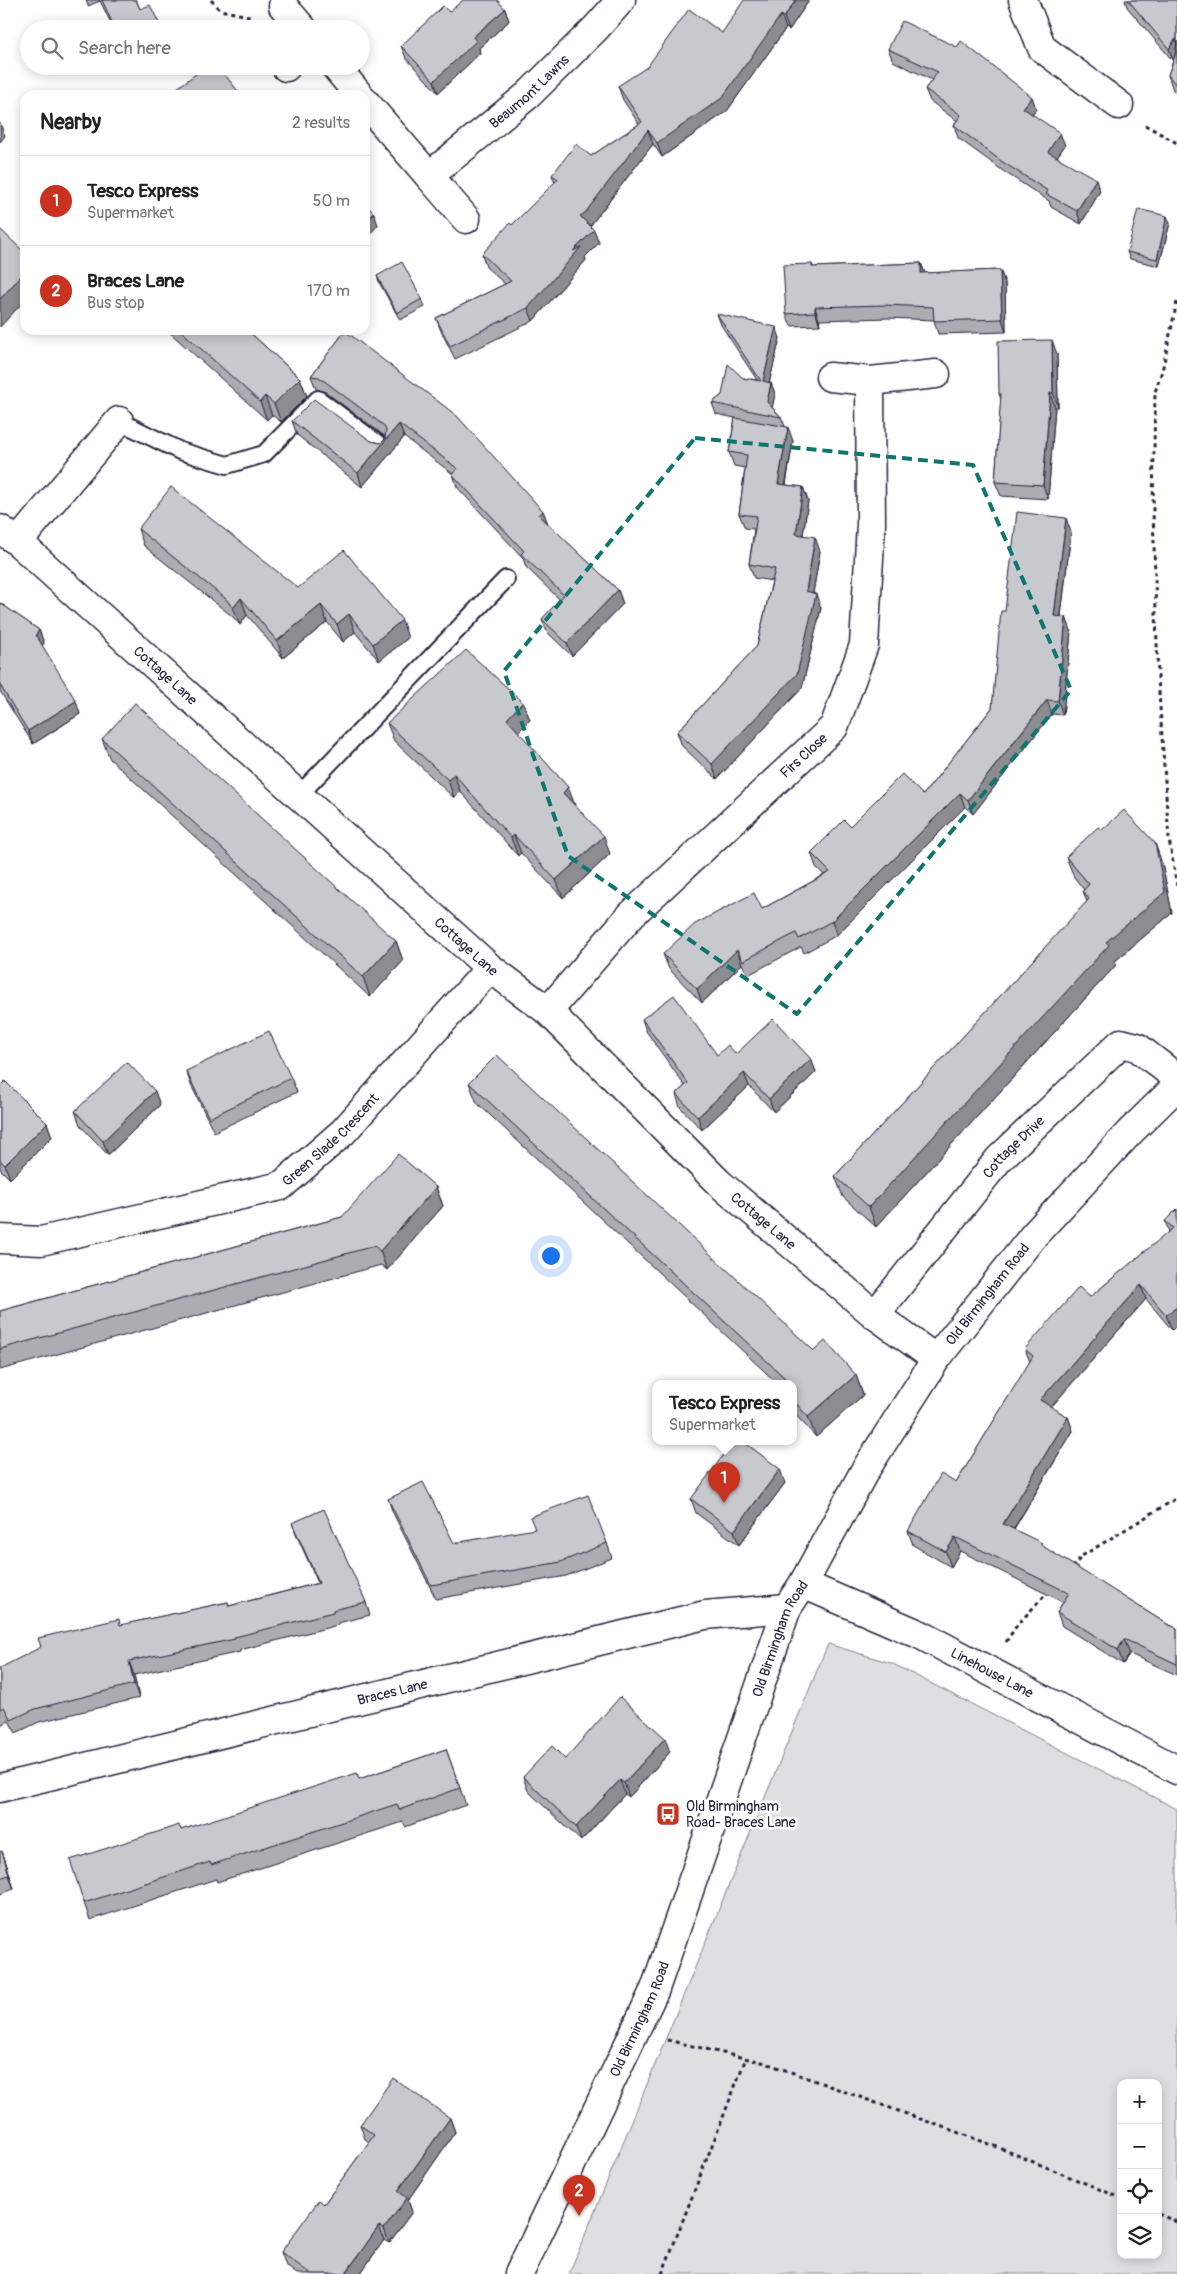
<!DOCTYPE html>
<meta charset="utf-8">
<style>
:root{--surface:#fff;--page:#f2f2f2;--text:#202124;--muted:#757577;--line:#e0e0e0;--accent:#c8321e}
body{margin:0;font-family:Pangolin,sans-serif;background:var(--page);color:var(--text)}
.controls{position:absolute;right:15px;bottom:15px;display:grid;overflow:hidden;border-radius:10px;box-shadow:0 2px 12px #0003}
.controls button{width:45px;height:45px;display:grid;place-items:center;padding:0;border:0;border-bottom:1px solid var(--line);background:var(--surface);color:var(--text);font:25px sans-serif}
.you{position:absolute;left:550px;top:1255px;width:18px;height:18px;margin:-12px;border:4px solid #fff;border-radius:50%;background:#1a73e8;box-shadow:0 0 0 8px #1a73e833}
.badge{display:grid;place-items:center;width:32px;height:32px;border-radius:50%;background:var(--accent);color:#fff;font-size:16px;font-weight:700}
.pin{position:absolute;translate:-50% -41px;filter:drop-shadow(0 1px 2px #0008)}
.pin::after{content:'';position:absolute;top:26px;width:18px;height:15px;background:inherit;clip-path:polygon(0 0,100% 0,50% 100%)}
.popup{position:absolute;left:652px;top:1380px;width:145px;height:65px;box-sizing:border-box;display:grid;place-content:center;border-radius:10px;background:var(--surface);filter:drop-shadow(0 1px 4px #0005);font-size:16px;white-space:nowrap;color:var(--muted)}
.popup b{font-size:19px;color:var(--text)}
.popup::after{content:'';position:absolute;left:50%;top:100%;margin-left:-10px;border:10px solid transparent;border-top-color:var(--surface)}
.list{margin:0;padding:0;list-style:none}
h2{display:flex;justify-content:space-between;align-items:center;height:65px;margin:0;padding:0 20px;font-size:21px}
h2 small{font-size:16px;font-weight:400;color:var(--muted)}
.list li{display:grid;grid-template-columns:32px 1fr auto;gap:15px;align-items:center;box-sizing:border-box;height:90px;padding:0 20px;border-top:1px solid var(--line)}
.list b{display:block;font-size:19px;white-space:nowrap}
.list p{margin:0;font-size:16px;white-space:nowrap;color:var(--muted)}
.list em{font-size:16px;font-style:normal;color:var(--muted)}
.icon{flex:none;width:28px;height:28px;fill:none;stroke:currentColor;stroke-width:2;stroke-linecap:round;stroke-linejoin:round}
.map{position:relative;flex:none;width:1177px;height:2274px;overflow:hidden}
.search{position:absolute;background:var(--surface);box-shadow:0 2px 12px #0003;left:20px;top:20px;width:350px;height:55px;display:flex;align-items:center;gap:12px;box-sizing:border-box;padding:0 18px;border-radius:28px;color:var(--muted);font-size:19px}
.panel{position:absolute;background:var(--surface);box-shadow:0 2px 12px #0003;left:20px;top:90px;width:350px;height:245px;border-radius:15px}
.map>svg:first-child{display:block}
</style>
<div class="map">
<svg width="1177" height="2274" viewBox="0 0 1177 2274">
<rect width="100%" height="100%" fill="#fff"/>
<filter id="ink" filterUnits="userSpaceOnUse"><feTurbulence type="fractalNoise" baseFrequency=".02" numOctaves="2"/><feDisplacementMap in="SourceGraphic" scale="10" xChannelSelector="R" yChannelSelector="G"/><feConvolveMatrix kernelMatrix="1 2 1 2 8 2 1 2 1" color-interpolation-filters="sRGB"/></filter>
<g filter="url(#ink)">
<!-- green -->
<path fill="#dfdfe2" stroke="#80808e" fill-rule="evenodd" d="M 828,1644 L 891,1663 L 1177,1809 L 1177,2274 L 569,2274 ZM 1121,2083 L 1158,2083 L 1158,2255 L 1121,2255 Z"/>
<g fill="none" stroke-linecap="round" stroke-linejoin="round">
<!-- lane casing -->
<g stroke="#22223b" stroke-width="20">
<path id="lane" d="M 119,421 L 180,451 L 227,465 L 264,454 L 318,399 L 382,447
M 299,795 L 506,579"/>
</g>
<!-- street casing -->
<g stroke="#22223b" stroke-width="31">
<g id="street">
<path d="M 1023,0 L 1042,48 L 1119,105"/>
<path d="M 283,6 L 303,29"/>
<path d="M 335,66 L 359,95"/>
<path d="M 286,67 L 286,66"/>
<path id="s1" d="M 365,102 L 429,176 L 528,95 L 596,28 L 621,0"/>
<path d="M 429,176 L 466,219"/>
<path d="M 830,377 L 870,381 L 936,374"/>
<path id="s2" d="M 0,529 L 18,542 L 490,968 L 548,1011 L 719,1183 L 875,1315 L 936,1359"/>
<path d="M 18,542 L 119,421"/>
<path id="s3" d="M 548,1011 L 631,915 L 834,727 L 864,645 L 871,524 L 870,381"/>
<path id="s4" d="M 0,1239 L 41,1241 L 281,1186 L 343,1132 L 490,968"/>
<path id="s5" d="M 875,1315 L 999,1159 L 1121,1043 L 1137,1047 L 1177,1078"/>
</g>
</g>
<!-- secondary casing -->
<g stroke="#22223b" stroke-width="31">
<g id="secondary">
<path id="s6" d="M 803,1584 L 921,1635 L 1177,1770"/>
<path id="s7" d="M 0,1788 L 705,1615 L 787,1608"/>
<path id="s8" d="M 519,2274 L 655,1989 L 787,1608 L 803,1584 L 864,1472 L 936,1359 L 1034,1235 L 1129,1133 L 1177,1086"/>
</g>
</g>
<!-- path -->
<path stroke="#22223b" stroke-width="3" stroke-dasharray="4 4" stroke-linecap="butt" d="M 211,0 L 220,10 L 253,17
M 1145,125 L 1177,143
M 1177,302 L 1162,371 L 1155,392 L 1153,510 L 1158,678 L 1169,839 L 1177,886
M 1072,1568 L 1082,1556 L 1177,1498
M 1006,1642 L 1017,1625 L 1048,1592
M 667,2040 L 766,2063 L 995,2146 L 1121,2198
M 1158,2214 L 1177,2222
M 662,2274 L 746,2058"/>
<!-- lane -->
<use href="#lane" stroke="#fff" stroke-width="16"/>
<!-- street -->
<use href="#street" stroke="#fff" stroke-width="28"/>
<!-- secondary -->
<use href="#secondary" stroke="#fff" stroke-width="28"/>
</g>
<!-- wall -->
<path fill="#acacb2" stroke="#22223b" d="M 86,0 L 136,0 L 140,9 L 162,29 L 114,29 L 100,1 L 88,6 Z
M 1125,0 L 1177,0 L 1177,94 L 1173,90 L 1168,75 L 1173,61 L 1127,7 Z
M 808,2 L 789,30 L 786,28 L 727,111 L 662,157 L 653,144 L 590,226 L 594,230 L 599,243 L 585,257 L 586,260 L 533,321 L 455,359 L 441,331 L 436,318 L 505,284 L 486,267 L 482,254 L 555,183 L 552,175 L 591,156 L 639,124 L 623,100 L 618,86 L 722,33 Z
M 505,9 L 509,21 L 479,48 L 480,53 L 438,93 L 406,58 L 401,46 L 449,12 Z
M 888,49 L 1032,97 L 1036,109 L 1032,115 L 1065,145 L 1057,157 L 1100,191 L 1081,224 L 1051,207 L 1049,201 L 1006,173 L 958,138 L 954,125 L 957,121 L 930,101 L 925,89 L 932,80 L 893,61 Z
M 132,66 L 148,66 L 135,72 Z
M 1170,223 L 1159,266 L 1130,259 L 1127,252 Z
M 921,263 L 925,273 L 1000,270 L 1005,283 L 1006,332 L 938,334 L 934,320 L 889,318 L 819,320 L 820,325 L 791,326 L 786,314 L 812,264 L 813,267 Z
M 377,276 L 422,299 L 425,307 L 400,320 L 380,284 Z
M 717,314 L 780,338 L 769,383 L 771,383 L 775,394 L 772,407 L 781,417 L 785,426 L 793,441 L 786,485 L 803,487 L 808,501 L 803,535 L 820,551 L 813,593 L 821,608 L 802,688 L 717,779 L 682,746 L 677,732 L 757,646 L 772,581 L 754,578 L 749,564 L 754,529 L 745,528 L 739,514 L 745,468 L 734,466 L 729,452 L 735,418 L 716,414 L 712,403 L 743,378 L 757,380 L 721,325 Z
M 167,330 L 247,330 L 300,378 L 307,396 L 281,422 L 272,415 L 267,420 Z
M 345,331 L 543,511 L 548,524 L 618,590 L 623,604 L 572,656 L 547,632 L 542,619 L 560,600 L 526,567 L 523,558 L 457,487 L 453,474 L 404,437 L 362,487 L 297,435 L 292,421 L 371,441 L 381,443 L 385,439 L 386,437 L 324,391 L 316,389 L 311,376 Z
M 1057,354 L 1058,407 L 1055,407 L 1048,499 L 1001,496 L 995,482 L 1001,399 L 999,394 Z
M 138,529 L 298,588 L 408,638 L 379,661 L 355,632 L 343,642 L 327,622 L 283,658 L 247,615 L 240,625 L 233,617 L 144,546 Z
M 1071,532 L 1061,616 L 1066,617 L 1071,631 L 1063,715 L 1052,714 L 973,814 L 965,807 L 837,935 L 804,953 L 801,947 L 748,975 L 742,964 L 702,1003 L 669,969 L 663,954 L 762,909 L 824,875 L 816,867 L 811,853 L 850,826 L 923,795 L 992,708 L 1005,611 Z
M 0,603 L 39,630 L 44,643 L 42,646 L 80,714 L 33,744 L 0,691 Z
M 523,702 L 530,720 L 518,731 L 610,854 L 563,898 L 521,853 L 518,856 L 460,791 L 454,798 L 394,741 L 387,723 Z
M 102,739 L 396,941 L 403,961 L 370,997 L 110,759 Z
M 1102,830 L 1162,863 L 1172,913 L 1115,961 L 1116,965 L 876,1227 L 843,1197 L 835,1176 L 1087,902 L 1083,891 L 1084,890 L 1074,877 L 1066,857 Z
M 642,1019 L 717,1055 L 736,1054 L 811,1059 L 816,1072 L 774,1112 L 749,1086 L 702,1130 L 680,1107 L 676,1094 L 685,1086 L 646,1031 Z
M 186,1071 L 291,1078 L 297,1092 L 214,1132 L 191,1085 Z
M 469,1083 L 814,1351 L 856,1375 L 863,1395 L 816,1437 L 793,1412 L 793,1384 L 778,1384 L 477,1103 Z
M 0,1086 L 47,1123 L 52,1137 L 10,1179 L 0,1169 Z
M 160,1105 L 108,1155 L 80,1125 L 75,1111 Z
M 436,1187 L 443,1206 L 387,1270 L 381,1265 L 0,1370 L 0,1311 L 342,1217 Z
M 1177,1209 L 1172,1330 L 1146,1299 L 1051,1407 L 1068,1417 L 1073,1431 L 1014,1529 L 1167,1624 L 1177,1628 L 1177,1675 L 1130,1654 L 1123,1664 L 1062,1626 L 1057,1612 L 1063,1602 L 960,1551 L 951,1567 L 913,1545 L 908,1531 L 956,1483 L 1030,1362 L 1025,1349 L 1090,1297 L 1169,1232 L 1165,1221 Z
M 785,1483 L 739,1545 L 696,1513 L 691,1499 Z
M 388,1499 L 454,1543 L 607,1543 L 612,1558 L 566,1576 L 436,1599 L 393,1513 Z
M 292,1523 L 366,1602 L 370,1615 L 338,1623 L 338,1625 L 240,1650 L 240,1652 L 134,1675 L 139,1698 L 39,1722 L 16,1733 L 9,1721 L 0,1725 L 0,1668 L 121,1625 L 228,1602 L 229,1606 L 318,1583 L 297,1536 Z
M 446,1749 L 466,1805 L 405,1827 L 403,1822 L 217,1882 L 216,1879 L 90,1920 L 84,1903 L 181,1830 L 359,1779 Z
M 670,1752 L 629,1797 L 625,1794 L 581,1841 L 528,1791 L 523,1777 L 565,1759 Z
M 2,1851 L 7,1866 L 14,1889 L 0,1894 L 0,1852 Z
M 450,2118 L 455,2132 L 408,2200 L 412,2212 L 389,2243 L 384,2240 L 360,2274 L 297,2274 L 286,2266 L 281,2252 L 324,2204 L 369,2142 L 365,2139 L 360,2125 Z"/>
<!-- shaded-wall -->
<path fill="#8c8c91" stroke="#22223b" d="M 796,0 L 808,0 L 808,2 L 789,30 L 784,17 Z
M 505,9 L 509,21 L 479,48 L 480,53 L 438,93 L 434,81 L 473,37 Z
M 781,15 L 786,28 L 727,111 L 662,157 L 657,143 Z
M 1175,39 L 1177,44 L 1174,63 L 1169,49 Z
M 1032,97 L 1036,109 L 1027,121 L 1023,108 Z
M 0,123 L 5,136 L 0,142 Z
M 648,130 L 653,144 L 590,226 L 580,216 Z
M 1060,133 L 1065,145 L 1052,164 L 1048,152 Z
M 1096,179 L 1100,191 L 1081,224 L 1077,211 Z
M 374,213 L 378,225 L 365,240 L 365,223 Z
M 1167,216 L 1170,223 L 1159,266 L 1157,259 Z
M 594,230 L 599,243 L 585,257 L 586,260 L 533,321 L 528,308 L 573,251 Z
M 921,263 L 926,276 L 921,273 Z
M 1000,270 L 1005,283 L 1006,332 L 1002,319 Z
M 25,272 L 25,300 L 0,327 L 0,299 Z
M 815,307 L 819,320 L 820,325 L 815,312 Z
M 776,327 L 780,338 L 767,392 L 763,381 Z
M 1052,340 L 1057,354 L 1058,407 L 1053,393 Z
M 300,378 L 307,396 L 281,422 L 274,404 Z
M 771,383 L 775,394 L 771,413 L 767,402 Z
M 1050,393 L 1055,407 L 1048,499 L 1043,485 Z
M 265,396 L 272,415 L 267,420 L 260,402 Z
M 399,424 L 404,437 L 362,487 L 358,473 Z
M 788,427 L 793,441 L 783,498 L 778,484 Z
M 803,487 L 808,501 L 801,548 L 796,534 Z
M 543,511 L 548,524 L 539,515 Z
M 1066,518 L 1071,532 L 1059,630 L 1054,616 Z
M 815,537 L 820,551 L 811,605 L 806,591 Z
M 618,590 L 623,604 L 572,656 L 567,643 Z
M 816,594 L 821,608 L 802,688 L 717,779 L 712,764 Z
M 241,598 L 247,615 L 240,625 L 233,608 Z
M 321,605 L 327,622 L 283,658 L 277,641 Z
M 349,614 L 355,632 L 343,642 L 337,624 Z
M 1066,617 L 1071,631 L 1063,715 L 1058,701 Z
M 402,620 L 408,638 L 379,661 L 373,644 Z
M 39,630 L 44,643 L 40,648 L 36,635 Z
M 1047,700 L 1052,714 L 973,814 L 968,800 Z
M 76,701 L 80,714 L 33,744 L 28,731 Z
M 523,702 L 530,720 L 514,736 L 507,719 Z
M 454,774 L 460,791 L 454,798 L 448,780 Z
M 568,787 L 575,805 L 563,793 Z
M 960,793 L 965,807 L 837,935 L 832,921 Z
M 514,835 L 521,853 L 518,856 L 511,838 Z
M 604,836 L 610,854 L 563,898 L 556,880 Z
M 1155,843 L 1162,863 L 1172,913 L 1115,961 L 1116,965 L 876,1227 L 869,1207 L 1106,942 Z
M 396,941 L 403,961 L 370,997 L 363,977 Z
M 737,950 L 742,964 L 702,1003 L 697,989 Z
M 811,1059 L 816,1072 L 774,1112 L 769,1099 Z
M 744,1073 L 749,1086 L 702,1130 L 698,1117 Z
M 155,1091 L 160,1105 L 108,1155 L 103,1141 Z
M 47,1123 L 52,1137 L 10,1179 L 5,1165 Z
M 436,1187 L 443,1206 L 387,1270 L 380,1251 Z
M 1141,1285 L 1146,1299 L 1045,1414 L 1040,1400 Z
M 1177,1307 L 1177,1325 L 1172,1330 L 1166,1315 Z
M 856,1375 L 863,1395 L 816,1437 L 808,1417 Z
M 1068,1417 L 1073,1431 L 1008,1538 L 1003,1524 Z
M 780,1469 L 785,1483 L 739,1545 L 734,1531 Z
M 955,1537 L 960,1551 L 951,1567 L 946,1552 Z
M 1124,1639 L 1130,1654 L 1123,1664 L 1118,1650 Z
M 129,1661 L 134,1675 L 139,1698 L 134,1684 Z
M 665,1738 L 670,1752 L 629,1797 L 624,1783 Z
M 620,1780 L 625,1794 L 581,1841 L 576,1827 Z
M 2,1851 L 7,1866 L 14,1889 L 9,1875 Z
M 450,2118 L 455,2132 L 408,2200 L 412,2212 L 389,2243 L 384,2229 L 398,2191 Z
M 379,2226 L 384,2240 L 360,2274 L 345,2274 Z"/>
<!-- building -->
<path fill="#c8c8cf" stroke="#22223b" d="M 102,0 L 136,0 L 140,9 L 150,5 L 162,29 L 115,29 Z
M 463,0 L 497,0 L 505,9 L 473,37 L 476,41 L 434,81 L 401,46 L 443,6 L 449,12 Z
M 744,0 L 796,0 L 784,17 L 781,15 L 722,98 L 657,143 L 648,130 L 585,213 L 580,216 L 594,230 L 573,251 L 581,247 L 528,308 L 450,346 L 436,318 L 511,281 L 482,254 L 510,223 L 512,225 L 558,179 L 552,175 L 576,144 L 591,156 L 642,122 L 618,86 L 647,67 L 689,9 L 722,33 Z
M 1128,0 L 1177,0 L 1177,40 L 1175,39 L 1169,49 Z
M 902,21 L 957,47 L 961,41 L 1032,97 L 1023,108 L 1060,133 L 1048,152 L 1096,179 L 1077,211 L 1046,194 L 1048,191 L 1001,161 L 954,125 L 961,115 L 925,89 L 938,72 L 888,49 Z
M 1177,41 L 1177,86 L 1168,75 L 1175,56 Z
M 206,66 L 218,66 L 241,95 L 181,95 L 176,89 Z
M 257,92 L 260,95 L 254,95 Z
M 365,204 L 374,213 L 365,223 Z
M 1138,209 L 1167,216 L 1157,259 L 1127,252 Z
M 0,229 L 25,253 L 25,272 L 0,299 Z
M 402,262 L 422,299 L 397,313 L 377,276 Z
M 921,263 L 921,273 L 1000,270 L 1002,319 L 934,321 L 933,307 L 884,305 L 815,307 L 815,312 L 786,314 L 783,265 L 812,264 L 812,267 Z
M 717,314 L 776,327 L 763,381 L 771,383 L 767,402 L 781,417 L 712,403 L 722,395 L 728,364 L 743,378 L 761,381 Z
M 180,330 L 247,330 L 300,378 L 274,404 L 265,396 L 260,402 Z
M 345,331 L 456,415 L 543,511 L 539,515 L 618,590 L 567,643 L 542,619 L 564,595 L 521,554 L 524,551 L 452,474 L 458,469 L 399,424 L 358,473 L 292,421 L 314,399 L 371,441 L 381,443 L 385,439 L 386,430 L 383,425 L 319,377 L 311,376 Z
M 1052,340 L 1053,393 L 1050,393 L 1043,485 L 995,482 L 1001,394 L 999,394 L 998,341 Z
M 735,418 L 788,427 L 778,484 L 803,487 L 796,534 L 815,537 L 806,591 L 816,594 L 797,674 L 712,764 L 677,732 L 757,646 L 775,569 L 749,564 L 757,516 L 739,514 L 747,455 L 729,452 Z
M 171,487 L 298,588 L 344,550 L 402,620 L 373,644 L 349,614 L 337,624 L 321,605 L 277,641 L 241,598 L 233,608 L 226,599 L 138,529 Z
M 1017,512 L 1066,518 L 1054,616 L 1066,617 L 1058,701 L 1047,700 L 968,800 L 960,793 L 832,921 L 799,939 L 796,933 L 743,961 L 737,950 L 697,989 L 663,954 L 695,924 L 754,893 L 762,909 L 830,872 L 811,853 L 844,820 L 850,826 L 902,774 L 923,795 L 992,708 L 1001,611 L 1005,611 Z
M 0,603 L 39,630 L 36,635 L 76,701 L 28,731 L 0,685 Z
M 466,650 L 523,702 L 507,719 L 568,787 L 563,793 L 604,836 L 556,880 L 514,835 L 511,838 L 454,774 L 448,780 L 387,723 Z
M 135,703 L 396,941 L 363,977 L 102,739 Z
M 1124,810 L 1155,843 L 1165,892 L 1106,942 L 1109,945 L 869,1207 L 835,1176 L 1089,899 L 1083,891 L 1089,884 L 1066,857 L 1098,827 L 1102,830 Z
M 674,995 L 717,1055 L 728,1045 L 736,1054 L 773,1019 L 811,1059 L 769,1099 L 744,1073 L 698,1117 L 676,1094 L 688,1083 L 642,1019 Z
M 269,1031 L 291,1078 L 209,1118 L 186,1071 Z
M 497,1055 L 814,1351 L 825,1341 L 856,1375 L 808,1417 L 793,1400 L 793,1384 L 778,1384 L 785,1378 L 469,1083 Z
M 127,1062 L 155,1091 L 103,1141 L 75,1111 Z
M 5,1081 L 47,1123 L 5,1165 L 0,1160 L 0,1086 Z
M 398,1154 L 436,1187 L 380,1251 L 374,1246 L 0,1349 L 0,1311 L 342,1217 Z
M 1177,1209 L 1177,1307 L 1166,1315 L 1141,1285 L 1040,1400 L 1068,1417 L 1003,1524 L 1042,1543 L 1041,1545 L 1167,1624 L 1177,1628 L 1177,1664 L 1124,1639 L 1118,1650 L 1057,1612 L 1069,1593 L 955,1537 L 946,1552 L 908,1531 L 941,1474 L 956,1483 L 1033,1356 L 1025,1349 L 1079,1287 L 1090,1297 L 1173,1228 L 1165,1221 Z
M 733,1442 L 744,1442 L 780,1469 L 734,1531 L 691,1499 Z
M 423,1482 L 454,1543 L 535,1529 L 530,1517 L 588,1495 L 607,1543 L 561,1562 L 431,1585 L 388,1499 Z
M 324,1509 L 366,1602 L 333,1610 L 333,1612 L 235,1637 L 235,1639 L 129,1661 L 134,1684 L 35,1709 L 11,1720 L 4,1707 L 0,1709 L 0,1668 L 41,1647 L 38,1638 L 119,1619 L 120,1625 L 228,1602 L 229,1606 L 319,1583 L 292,1523 Z
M 620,1697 L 665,1738 L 624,1783 L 620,1780 L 576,1827 L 523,1777 L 552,1746 L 565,1759 Z
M 446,1749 L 460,1788 L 399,1810 L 397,1804 L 211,1865 L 210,1862 L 84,1903 L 70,1860 L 179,1825 L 181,1830 L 357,1773 L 359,1779 Z
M 2,1851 L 9,1875 L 0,1878 L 0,1852 Z
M 393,2078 L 450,2118 L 398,2191 L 407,2198 L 384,2229 L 379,2226 L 345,2274 L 311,2274 L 281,2252 L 319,2200 L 324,2204 L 374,2135 L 360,2125 Z"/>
</g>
<!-- marked area -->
<path fill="none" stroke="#0f766e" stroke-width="4" stroke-dasharray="10 6" stroke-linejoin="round" d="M 695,438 L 973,465 L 1071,690 L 797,1014 L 568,856 L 504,671 Z"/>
<!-- icons -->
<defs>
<g id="bus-square" transform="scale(1.25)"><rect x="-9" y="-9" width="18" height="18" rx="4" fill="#c8321e" stroke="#fff"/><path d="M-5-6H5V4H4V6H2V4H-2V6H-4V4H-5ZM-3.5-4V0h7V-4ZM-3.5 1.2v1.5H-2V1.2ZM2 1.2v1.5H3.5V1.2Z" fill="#fff"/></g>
</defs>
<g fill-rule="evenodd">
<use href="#bus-square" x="668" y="1814"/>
</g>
<g text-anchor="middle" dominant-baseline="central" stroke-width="5" stroke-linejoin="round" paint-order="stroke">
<!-- street labels -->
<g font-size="14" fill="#22223b" stroke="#fff">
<text stroke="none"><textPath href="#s1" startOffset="229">Beaumont Lawns</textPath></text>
<text stroke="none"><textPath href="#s2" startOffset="221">Cottage Lane</textPath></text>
<text stroke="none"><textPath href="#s3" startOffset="362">Firs Close</textPath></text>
<text stroke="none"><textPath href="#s2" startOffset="626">Cottage Lane</textPath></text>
<text stroke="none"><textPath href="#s4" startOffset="355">Green Slade Crescent</textPath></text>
<text stroke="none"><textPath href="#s5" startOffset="218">Cottage Drive</textPath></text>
<text stroke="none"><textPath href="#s2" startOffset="1031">Cottage Lane</textPath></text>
<text stroke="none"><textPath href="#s8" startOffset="1092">Old Birmingham Road</textPath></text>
<text stroke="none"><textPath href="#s8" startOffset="688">Old Birmingham Road</textPath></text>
<text stroke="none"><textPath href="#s6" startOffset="209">Linehouse Lane</textPath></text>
<text stroke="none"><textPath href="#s7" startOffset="404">Braces Lane</textPath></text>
<text stroke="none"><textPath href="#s8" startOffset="282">Old Birmingham Road</textPath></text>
</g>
<!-- poi labels -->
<g font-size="14" fill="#22223b" stroke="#fff" text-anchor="start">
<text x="686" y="1806">Old Birmingham<tspan x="686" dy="16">Road- Braces Lane</tspan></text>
</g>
</g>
</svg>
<div class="controls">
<button>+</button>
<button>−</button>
<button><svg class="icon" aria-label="locate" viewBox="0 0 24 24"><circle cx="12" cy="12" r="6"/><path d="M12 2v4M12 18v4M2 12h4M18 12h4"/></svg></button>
<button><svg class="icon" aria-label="layers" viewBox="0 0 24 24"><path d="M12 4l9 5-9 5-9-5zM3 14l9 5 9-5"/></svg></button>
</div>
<div class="you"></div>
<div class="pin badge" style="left:724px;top:1503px">1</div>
<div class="popup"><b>Tesco Express</b>Supermarket</div>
<div class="pin badge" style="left:579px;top:2216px">2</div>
<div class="search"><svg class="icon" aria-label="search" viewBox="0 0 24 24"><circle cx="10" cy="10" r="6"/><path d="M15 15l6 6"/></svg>Search here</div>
<section class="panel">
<h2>Nearby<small>2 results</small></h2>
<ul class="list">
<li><span class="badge">1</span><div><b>Tesco Express</b><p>Supermarket</p></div><em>50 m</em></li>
<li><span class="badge">2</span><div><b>Braces Lane</b><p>Bus stop</p></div><em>170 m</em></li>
</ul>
</section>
</div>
